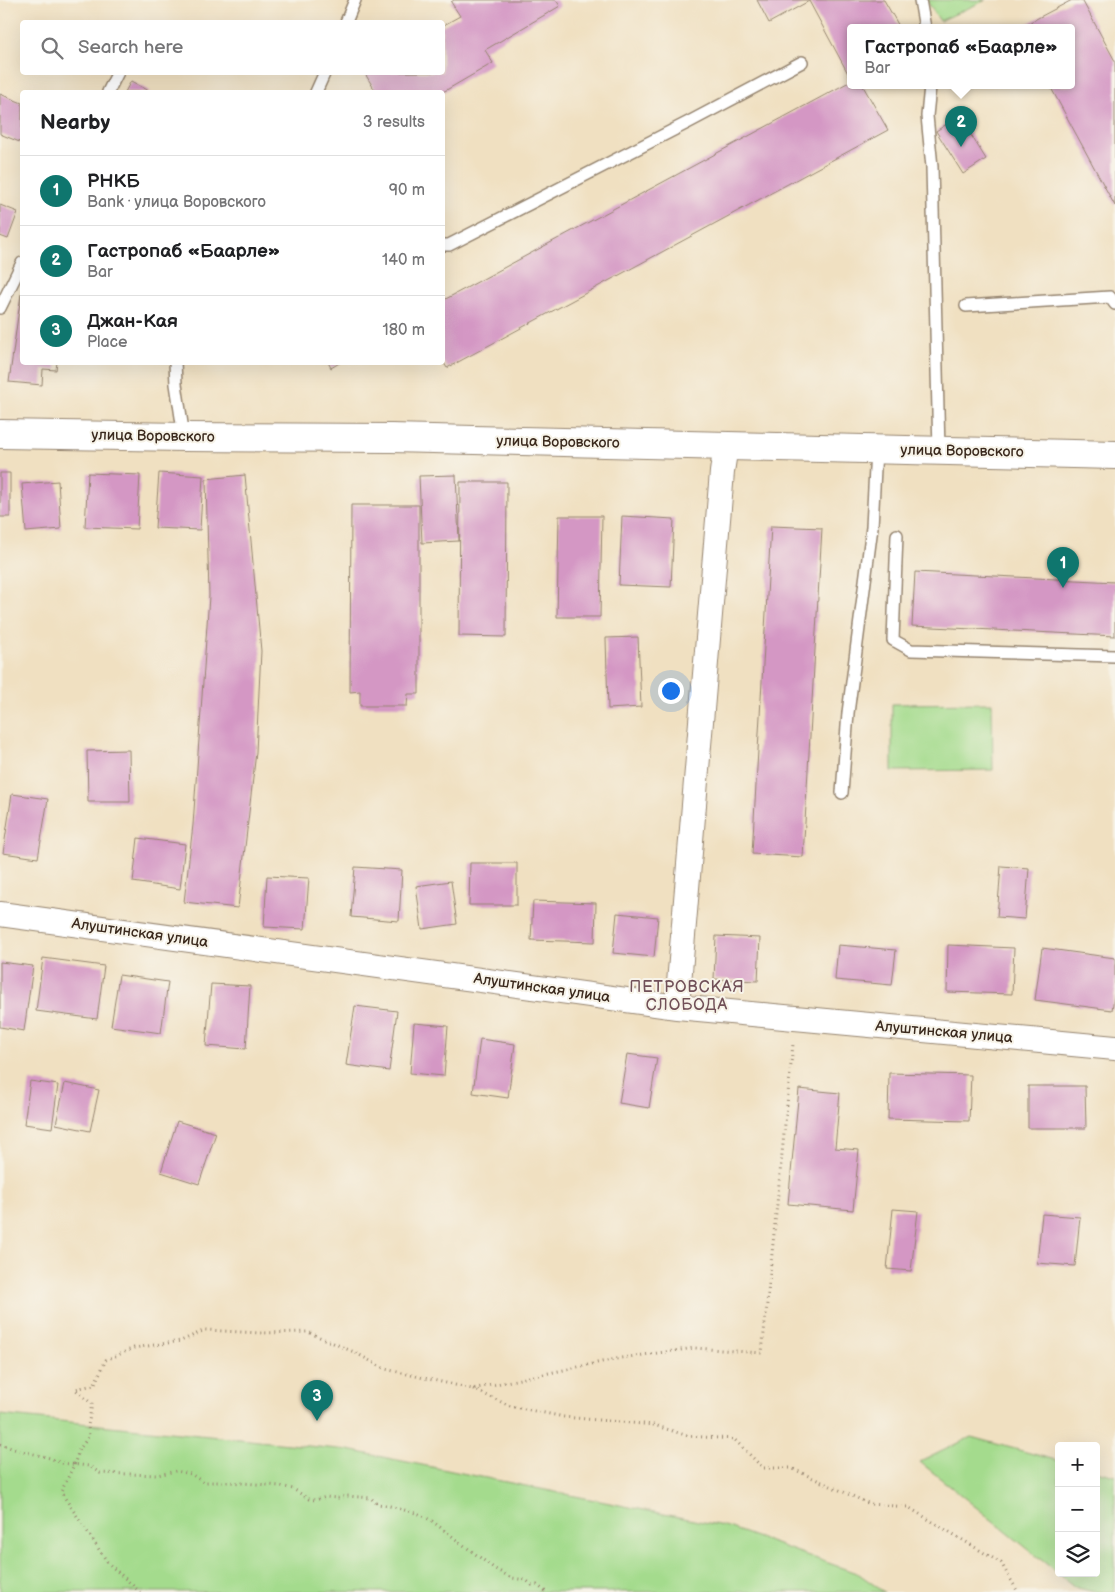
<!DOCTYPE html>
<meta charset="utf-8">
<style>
:root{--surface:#fff;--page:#f6f6f6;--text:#202124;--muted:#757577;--line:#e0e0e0;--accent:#0f766e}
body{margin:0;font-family:"Balsamiq Sans",sans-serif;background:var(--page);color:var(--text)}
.controls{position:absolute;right:15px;bottom:15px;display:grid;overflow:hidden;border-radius:5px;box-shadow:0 5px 20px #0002}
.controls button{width:45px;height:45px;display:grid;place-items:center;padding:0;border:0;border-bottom:1px solid var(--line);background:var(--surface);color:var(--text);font:25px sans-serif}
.you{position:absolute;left:670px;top:690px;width:18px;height:18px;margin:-12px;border:4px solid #fff;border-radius:50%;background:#1a73e8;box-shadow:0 0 0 8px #1a73e833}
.badge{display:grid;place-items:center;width:32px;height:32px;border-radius:50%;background:var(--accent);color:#fff;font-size:16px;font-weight:700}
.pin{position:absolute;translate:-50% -41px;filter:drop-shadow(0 1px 2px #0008)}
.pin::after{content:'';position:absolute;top:26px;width:18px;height:15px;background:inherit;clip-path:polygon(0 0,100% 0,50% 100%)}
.popup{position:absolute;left:847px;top:24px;width:228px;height:65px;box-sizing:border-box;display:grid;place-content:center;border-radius:5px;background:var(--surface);filter:drop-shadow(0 1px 4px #0005);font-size:16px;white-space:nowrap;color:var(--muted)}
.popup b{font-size:19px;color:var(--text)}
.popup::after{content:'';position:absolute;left:50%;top:100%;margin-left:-10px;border:10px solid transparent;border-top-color:var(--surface)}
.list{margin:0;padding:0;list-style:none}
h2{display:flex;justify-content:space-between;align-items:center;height:65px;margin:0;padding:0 20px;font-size:21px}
h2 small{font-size:16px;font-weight:400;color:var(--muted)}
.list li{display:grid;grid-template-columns:32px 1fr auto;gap:15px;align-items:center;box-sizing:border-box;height:70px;padding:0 20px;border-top:1px solid var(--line)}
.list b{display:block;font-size:19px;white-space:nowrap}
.list p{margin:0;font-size:16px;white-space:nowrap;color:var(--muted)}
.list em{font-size:16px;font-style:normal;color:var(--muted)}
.icon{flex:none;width:28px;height:28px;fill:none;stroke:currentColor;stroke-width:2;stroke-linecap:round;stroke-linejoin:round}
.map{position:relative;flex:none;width:1115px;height:1592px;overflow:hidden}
.search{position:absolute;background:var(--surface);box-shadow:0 5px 20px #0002;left:20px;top:20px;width:425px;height:55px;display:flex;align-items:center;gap:12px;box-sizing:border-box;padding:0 18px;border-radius:5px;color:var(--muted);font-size:19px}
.panel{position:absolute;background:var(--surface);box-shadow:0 5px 20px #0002;left:20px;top:90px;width:425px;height:275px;border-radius:5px}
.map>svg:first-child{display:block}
</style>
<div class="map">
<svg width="1115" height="1592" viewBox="0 0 1115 1592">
<rect width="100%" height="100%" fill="#f7f3e8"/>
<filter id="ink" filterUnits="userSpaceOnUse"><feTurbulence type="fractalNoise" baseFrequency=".02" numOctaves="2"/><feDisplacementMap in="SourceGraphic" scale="10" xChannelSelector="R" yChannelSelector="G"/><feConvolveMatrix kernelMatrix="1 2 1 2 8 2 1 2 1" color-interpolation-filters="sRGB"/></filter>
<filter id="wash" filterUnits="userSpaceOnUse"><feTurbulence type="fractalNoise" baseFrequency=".0096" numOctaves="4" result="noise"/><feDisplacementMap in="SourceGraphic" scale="20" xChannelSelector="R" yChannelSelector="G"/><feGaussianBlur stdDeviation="1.12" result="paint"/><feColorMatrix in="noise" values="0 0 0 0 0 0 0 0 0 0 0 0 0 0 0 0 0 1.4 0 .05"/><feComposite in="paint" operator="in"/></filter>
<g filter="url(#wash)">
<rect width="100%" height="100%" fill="#f0e0c1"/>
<!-- green -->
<path fill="#a4db8d" stroke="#708256" d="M 926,0 L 986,0 L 940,21 Z
M 992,703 L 993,770 L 892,771 L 892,704 Z
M 0,1415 L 348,1450 L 728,1527 L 859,1574 L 884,1592 L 0,1592 Z
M 971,1437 L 1059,1461 L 1059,1573 L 1096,1573 L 1096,1471 L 1115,1476 L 1115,1592 L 1094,1592 L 1075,1587 L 920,1462 Z"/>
<g id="blocks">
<!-- building -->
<path fill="#d497c4" d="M 454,0 L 556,0 L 560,6 L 485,50 L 493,63 L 443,92 L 376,92 L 364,72 L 442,72 L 442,26 L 460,16 L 451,2 Z
M 757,0 L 884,0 L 900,28 L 851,28 L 851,79 L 809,1 L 769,23 Z
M 1072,0 L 1082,0 L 1115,61 L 1115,206 L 1050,86 L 1071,86 L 1071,28 L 1019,28 Z
M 131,81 L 151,92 L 125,92 Z
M 851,81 L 851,86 L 863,86 L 888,130 L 447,368 L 442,360 L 442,301 Z
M 0,94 L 22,103 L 22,143 L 0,134 Z
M 959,116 L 986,159 L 963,174 L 936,131 Z
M 0,205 L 18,212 L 8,239 L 0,236 Z
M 21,294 L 22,362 L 57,362 L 56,370 L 43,369 L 42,385 L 9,382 Z
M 328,362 L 341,362 L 331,368 Z
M 0,473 L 10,473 L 10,517 L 0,517 Z
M 88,473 L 140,475 L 137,529 L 85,527 Z
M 159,473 L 203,476 L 200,530 L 155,528 Z
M 245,475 L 261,651 L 256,752 L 238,908 L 184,902 L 193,825 L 209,596 L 206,479 Z
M 456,475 L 459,541 L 422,543 L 419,476 Z
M 58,481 L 61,529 L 26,532 L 22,484 Z
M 460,482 L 507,482 L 506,637 L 459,636 Z
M 351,505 L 419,505 L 419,694 L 408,694 L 407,706 L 360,706 L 360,691 L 350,692 Z
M 559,516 L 602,516 L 600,617 L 557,617 Z
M 622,516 L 674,519 L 671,587 L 619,585 Z
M 771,526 L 822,528 L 803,857 L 752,854 Z
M 915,572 L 1115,582 L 1115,636 L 912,626 Z
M 638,637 L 641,707 L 608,709 L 606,638 Z
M 129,750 L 130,802 L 88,802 L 87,751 Z
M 12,794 L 48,799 L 38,858 L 3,853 Z
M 138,838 L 185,844 L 180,889 L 133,882 Z
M 470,863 L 517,863 L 517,905 L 469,905 Z
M 1001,866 L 1029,868 L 1025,919 L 997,917 Z
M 355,867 L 402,870 L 399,921 L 351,917 Z
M 267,876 L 309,878 L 305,929 L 264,927 Z
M 451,881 L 457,924 L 422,929 L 416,886 Z
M 533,901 L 596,903 L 595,942 L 531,940 Z
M 617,913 L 658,917 L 654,957 L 613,953 Z
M 716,936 L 760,938 L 758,981 L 714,979 Z
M 838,945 L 896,950 L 892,985 L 835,980 Z
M 948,945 L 1014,948 L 1012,994 L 947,992 Z
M 1042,948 L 1115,958 L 1115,991 L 1112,1010 L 1035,1000 Z
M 43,958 L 104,966 L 97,1019 L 36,1011 Z
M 0,962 L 33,966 L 24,1031 L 0,1027 Z
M 119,975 L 168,982 L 161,1033 L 111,1026 Z
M 211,984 L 250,986 L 246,1049 L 206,1046 Z
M 355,1006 L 397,1011 L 389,1071 L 346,1065 Z
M 414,1023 L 448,1026 L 444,1076 L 410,1073 Z
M 480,1039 L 515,1044 L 508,1098 L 473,1093 Z
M 627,1054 L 657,1058 L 649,1108 L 619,1103 Z
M 889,1073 L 971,1075 L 969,1121 L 888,1119 Z
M 30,1081 L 58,1085 L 52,1128 L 24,1124 Z
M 65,1083 L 99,1090 L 90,1131 L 56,1124 Z
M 1028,1086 L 1085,1086 L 1086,1128 L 1028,1128 Z
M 799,1089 L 840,1093 L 835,1148 L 859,1150 L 853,1210 L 788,1204 Z
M 177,1121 L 216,1133 L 199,1184 L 161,1172 Z
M 893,1209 L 918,1211 L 911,1271 L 887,1269 Z
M 1042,1214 L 1080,1217 L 1075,1266 L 1037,1263 Z"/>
</g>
</g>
<g filter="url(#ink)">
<use href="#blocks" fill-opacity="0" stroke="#968570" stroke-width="1"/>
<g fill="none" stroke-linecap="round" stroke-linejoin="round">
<!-- lane casing -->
<g stroke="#968570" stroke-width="14">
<path id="lane" d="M 920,0 L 925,28
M 346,22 L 355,0
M 930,86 L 927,116 L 932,167 L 939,451
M 108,92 L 118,72
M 316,92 L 325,72
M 442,245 L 449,245 L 689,122 L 802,62
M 966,306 L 1110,297 L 1115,304
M 0,308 L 22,263
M 175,362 L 176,384 L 184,437
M 897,535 L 893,640 L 911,650 L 1115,656
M 842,793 L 848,713 L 872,527 L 876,449"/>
</g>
<!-- street casing -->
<g stroke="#968570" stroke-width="26">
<path id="street" d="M 0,914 L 677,1007 L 1115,1048
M 677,1007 L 722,472 L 726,445"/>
</g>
<!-- primary casing -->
<g stroke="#968570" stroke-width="30">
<path id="primary" d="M 0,434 L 184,437 L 391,438 L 1115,455"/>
</g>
<!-- path -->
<path stroke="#968570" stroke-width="3" stroke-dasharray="1 4" stroke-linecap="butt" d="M 473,1389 L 510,1406 L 564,1417 L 654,1425 L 688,1436 L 734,1439 L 763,1468 L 791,1468 L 870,1504 L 908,1507 L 1001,1563 L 1018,1592
M 0,1444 L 14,1449 L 50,1458 L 61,1463 L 89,1466 L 100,1473 L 157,1475 L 176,1471 L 191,1474 L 203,1482 L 229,1482 L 281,1486 L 293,1489 L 309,1499 L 315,1500 L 326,1497 L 338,1498 L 347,1496 L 371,1498 L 377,1504 L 386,1505 L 419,1514 L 432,1521 L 495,1569 L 512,1578 L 526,1580 L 532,1585 L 537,1585 L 546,1592
M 75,1463 L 61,1492 L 108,1563 L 140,1592
M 74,1465 L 79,1450 L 89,1436 L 88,1426 L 92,1404 L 75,1389 L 94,1385 L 106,1360 L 134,1348 L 181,1341 L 205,1330 L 260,1333 L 308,1332 L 354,1352 L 385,1369 L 472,1389 L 621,1358 L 695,1348 L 762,1353 L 793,1044"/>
<!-- lane -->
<use href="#lane" stroke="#fff" stroke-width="11"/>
<!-- street -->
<use href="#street" stroke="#fff" stroke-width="24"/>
<!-- primary -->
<use href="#primary" stroke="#fff" stroke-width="28"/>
</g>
</g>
<g text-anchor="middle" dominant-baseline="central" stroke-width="4" stroke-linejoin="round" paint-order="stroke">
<!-- street labels -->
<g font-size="15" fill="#3b2a1e" stroke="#f7f3e8">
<text transform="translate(153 436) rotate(1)">улица Воровского</text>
<text transform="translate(558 442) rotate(1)">улица Воровского</text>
<text transform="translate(962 451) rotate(1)">улица Воровского</text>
<text transform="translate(140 933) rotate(8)">Алуштинская улица</text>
<text transform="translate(542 988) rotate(8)">Алуштинская улица</text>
<text transform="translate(944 1032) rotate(5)">Алуштинская улица</text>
</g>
<!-- neighbourhood labels -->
<g font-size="16" letter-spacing="1" fill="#715058" stroke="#f7f3e8">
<text x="687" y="987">ПЕТРОВСКАЯ<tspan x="687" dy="18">СЛОБОДА</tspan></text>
</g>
</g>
</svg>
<div class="controls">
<button>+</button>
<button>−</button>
<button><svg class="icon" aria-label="layers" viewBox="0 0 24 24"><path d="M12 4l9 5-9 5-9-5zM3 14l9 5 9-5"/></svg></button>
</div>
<div class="you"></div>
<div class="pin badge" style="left:1063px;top:588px">1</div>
<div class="pin badge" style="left:961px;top:147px">2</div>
<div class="popup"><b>Гастропаб «Баарле»</b>Bar</div>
<div class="pin badge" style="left:317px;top:1421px">3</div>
<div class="search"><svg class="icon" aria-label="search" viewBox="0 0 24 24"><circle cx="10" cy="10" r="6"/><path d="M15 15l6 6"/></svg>Search here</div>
<section class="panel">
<h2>Nearby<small>3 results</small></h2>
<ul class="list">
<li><span class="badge">1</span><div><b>РНКБ</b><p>Bank · улица Воровского</p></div><em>90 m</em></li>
<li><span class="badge">2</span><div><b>Гастропаб «Баарле»</b><p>Bar</p></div><em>140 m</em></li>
<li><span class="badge">3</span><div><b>Джан-Кая</b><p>Place</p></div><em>180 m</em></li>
</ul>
</section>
</div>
